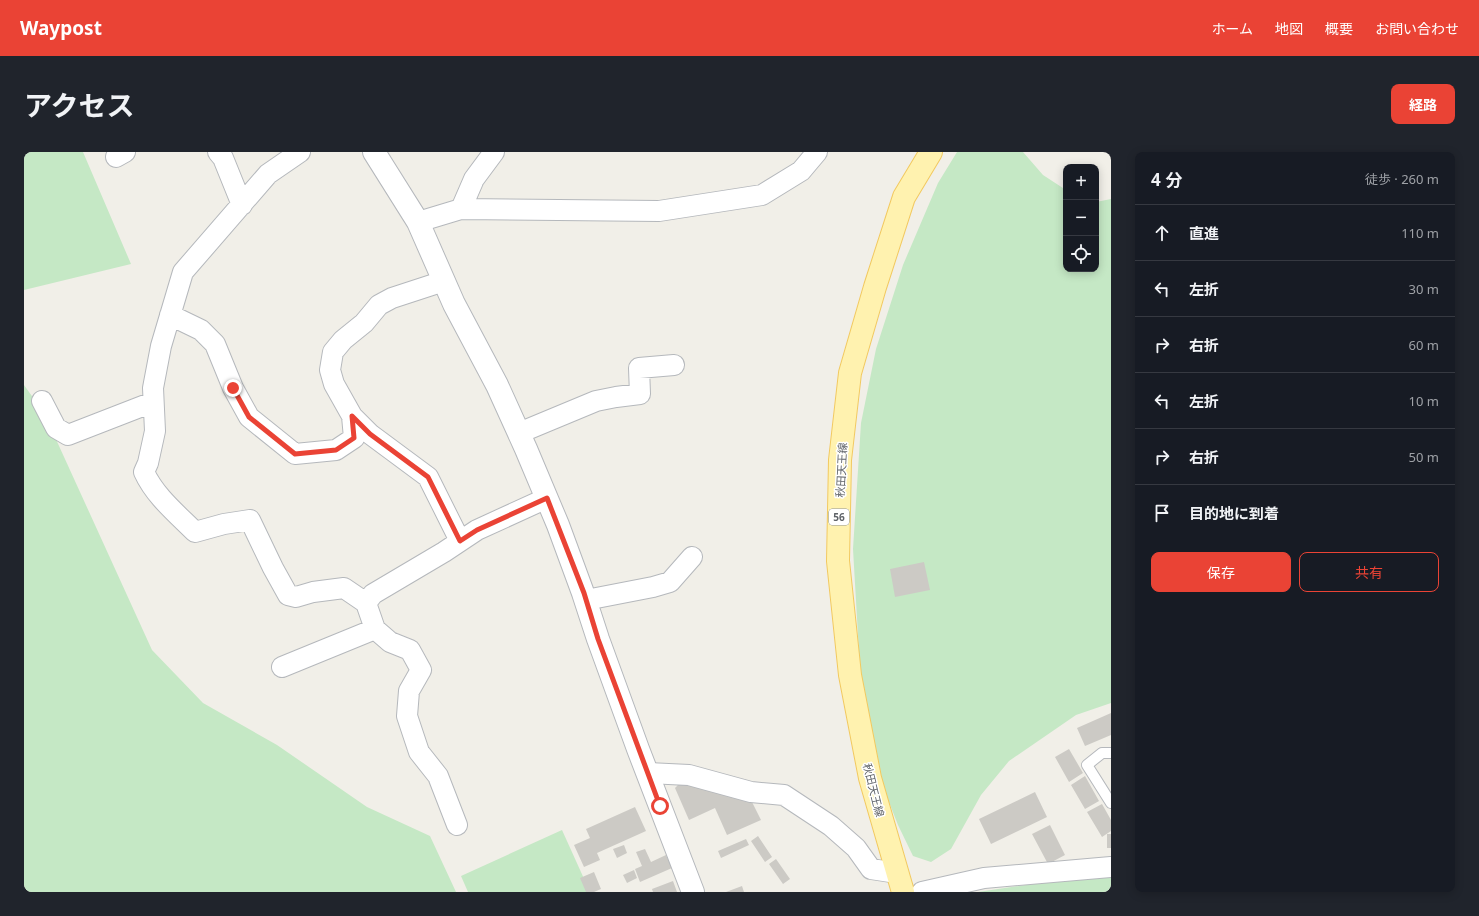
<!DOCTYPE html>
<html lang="ja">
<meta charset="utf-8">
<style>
:root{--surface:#171b24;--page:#20242c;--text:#f1f3f6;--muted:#9ea1a6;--line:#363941;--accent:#ea4335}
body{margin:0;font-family:"Noto Sans","Noto Sans JP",sans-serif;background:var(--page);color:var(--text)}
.controls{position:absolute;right:12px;top:12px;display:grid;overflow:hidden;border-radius:8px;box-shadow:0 2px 10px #0003}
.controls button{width:36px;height:36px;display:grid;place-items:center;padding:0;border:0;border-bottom:1px solid var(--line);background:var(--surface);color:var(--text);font:20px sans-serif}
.stop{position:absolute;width:12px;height:12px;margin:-9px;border:3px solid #ea4335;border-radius:50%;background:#fff}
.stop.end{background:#ea4335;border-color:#fff;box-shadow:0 1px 4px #0008}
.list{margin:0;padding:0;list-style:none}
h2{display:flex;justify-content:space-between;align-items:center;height:52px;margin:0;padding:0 16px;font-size:17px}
h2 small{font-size:13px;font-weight:400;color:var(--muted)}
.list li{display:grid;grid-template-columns:26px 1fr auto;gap:12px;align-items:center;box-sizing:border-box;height:56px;padding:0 16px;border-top:1px solid var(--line)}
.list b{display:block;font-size:15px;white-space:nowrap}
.list em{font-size:13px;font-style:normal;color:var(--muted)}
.actions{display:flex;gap:8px;padding:12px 16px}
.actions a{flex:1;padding:9px 0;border:1px solid var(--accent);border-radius:8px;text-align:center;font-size:14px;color:var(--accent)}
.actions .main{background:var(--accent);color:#fff}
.icon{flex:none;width:22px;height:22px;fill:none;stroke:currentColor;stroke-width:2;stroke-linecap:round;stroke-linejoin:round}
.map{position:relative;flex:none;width:1087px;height:740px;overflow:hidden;border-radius:8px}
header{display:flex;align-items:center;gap:24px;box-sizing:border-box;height:56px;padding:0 20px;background:var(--accent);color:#fff}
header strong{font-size:19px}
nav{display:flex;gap:22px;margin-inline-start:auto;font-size:14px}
.intro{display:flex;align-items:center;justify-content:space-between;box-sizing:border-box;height:96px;padding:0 24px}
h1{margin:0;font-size:28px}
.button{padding:10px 18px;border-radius:8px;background:var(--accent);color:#fff;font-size:14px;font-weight:700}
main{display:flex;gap:24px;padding:0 24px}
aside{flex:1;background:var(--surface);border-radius:8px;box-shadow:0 2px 10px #0003}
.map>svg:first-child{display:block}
</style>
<header>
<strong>Waypost</strong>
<nav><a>ホーム</a><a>地図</a><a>概要</a><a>お問い合わせ</a></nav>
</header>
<div class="intro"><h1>アクセス</h1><a class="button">経路</a></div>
<main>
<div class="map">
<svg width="1087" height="740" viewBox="0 0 1087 740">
<rect width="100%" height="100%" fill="#f1efe8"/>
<!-- green -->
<path fill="#c5e8c5" d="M 0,0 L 59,0 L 107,112 L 0,138 Z
M 933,0 L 999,0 L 1019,23 L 1042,38 L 1042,117 L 1072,117 L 1072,50 L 1087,47 L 1087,551 L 1052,563 L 985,609 L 957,643 L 927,697 L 907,710 L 889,704 L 874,673 L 856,627 L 836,518 L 829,397 L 837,271 L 852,197 L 879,113 L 914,31 Z
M 0,233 L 20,261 L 128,498 L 179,551 L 253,593 L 343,655 L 406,684 L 432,740 L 0,740 Z
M 538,678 L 566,740 L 444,740 L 437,724 Z
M 1083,721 L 1087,723 L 1087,740 L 954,740 Z"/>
<!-- building -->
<path fill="#cccac5" d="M 900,410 L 906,438 L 871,445 L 866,417 Z
M 1087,561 L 1087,583 L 1061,594 L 1053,576 Z
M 1045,597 L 1059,621 L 1045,630 L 1031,605 Z
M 1061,624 L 1075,649 L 1061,657 L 1047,633 Z
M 655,632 L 686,635 L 726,646 L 737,668 L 703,683 L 691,656 L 665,668 L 651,636 Z
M 1011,640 L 1023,665 L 967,692 L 955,667 Z
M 1078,652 L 1087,668 L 1087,679 L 1078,685 L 1063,660 Z
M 611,655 L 622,679 L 573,701 L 576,708 L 560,715 L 550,693 L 566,686 L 562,677 Z
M 1026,673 L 1041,703 L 1024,712 L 1008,682 Z
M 1083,682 L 1087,682 L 1087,696 L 1083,696 Z
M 734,684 L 748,705 L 741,710 L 727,689 Z
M 722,687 L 725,693 L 697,706 L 694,699 Z
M 600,693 L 603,701 L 593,706 L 589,697 Z
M 621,697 L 627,710 L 642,703 L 648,716 L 616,730 L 611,717 L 618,714 L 612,700 Z
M 752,707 L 766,727 L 759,732 L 745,712 Z
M 610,718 L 613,726 L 603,731 L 599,723 Z
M 570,720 L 577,737 L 570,740 L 562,740 L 556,726 Z
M 649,729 L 653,740 L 629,740 L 628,737 Z
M 718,734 L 720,740 L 702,740 Z"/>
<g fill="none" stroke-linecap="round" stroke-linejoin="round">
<!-- service casing -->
<g stroke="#b5b8bc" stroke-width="12">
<path id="service" d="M 1087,601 L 1078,601 L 1063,613 L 1087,651"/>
</g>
<!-- minor casing -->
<g stroke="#b5b8bc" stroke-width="22">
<path id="minor" d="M 194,0 L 199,6 L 218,53
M 276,0 L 244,22 L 159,120 L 137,194 L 129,236 L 131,279 L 124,311 L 120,320 C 131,344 152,361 171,380 L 200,372 L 226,368 L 249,416 L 264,443 L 272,445 L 289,440 L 320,436 L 342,451
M 92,5 L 101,0
M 437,57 L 450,27 L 470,0
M 394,70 L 437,57 L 635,59 L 738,43 L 777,19 L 793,0
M 146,163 L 177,178 L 191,192 L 209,236 L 225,265 L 271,302 L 312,298 L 330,286 L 328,264 L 310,232 L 306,218 L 309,200 L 319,188 L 340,171 L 355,153 L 368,146 L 420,129
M 18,249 L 32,276 L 44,283 L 129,250
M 328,264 L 346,282 L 404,325 L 436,389
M 495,281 L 572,249 L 592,245 L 616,242 L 615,216 L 650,213
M 562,448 L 629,435 L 646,430 L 668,405
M 258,515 L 351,477
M 624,621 L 665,623 L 727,640 L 760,643 L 807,674 L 832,696 L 847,717 L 873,721
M 433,673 L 414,624 L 395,600 L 383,564 L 385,539 L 397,518 L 386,498 L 366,490 L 351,477 L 342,451 L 349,442 L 420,400 L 453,378 L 523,346
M 898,740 L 960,726 L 1087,715"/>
</g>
<!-- tertiary casing -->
<g stroke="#b5b8bc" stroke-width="24">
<path id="tertiary" d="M 350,0 L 394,70 L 430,152 L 473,233 L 502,297 L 534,373 L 559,441 L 574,487 L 614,597 L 669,740"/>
</g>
<!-- primary casing -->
<g stroke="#f2c960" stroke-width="24">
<path id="primary" d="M 879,740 L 846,626 L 826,523 L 814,409 L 816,308 L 826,221 L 851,135 L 880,45 L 907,0"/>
</g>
<!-- service -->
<use href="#service" stroke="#fff" stroke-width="10"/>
<!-- minor -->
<use href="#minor" stroke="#fff" stroke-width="20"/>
<!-- tertiary -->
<use href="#tertiary" stroke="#fff" stroke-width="22"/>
<!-- primary -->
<use href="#primary" stroke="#fff2af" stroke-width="22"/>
</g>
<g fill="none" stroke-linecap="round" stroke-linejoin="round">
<!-- route -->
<path stroke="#ea4335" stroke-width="5" d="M 209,236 L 225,265 L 271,302 L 312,298 L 330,286 L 328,264 L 346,282 L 404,325 L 436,389 L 453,378 L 523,346 L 560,441 L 574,487 L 636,654"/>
</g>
<g text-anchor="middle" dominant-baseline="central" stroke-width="3" stroke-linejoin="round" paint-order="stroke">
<!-- shield labels -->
<rect fill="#fff" stroke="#8f9295" stroke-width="1" x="805" y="357" width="20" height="16" rx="3"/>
<g font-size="10" font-weight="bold" fill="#5f6368">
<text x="815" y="365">56</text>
</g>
<!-- street labels -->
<g font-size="11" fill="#5f6368" stroke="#fff">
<text transform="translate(817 318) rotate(-87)">秋田天王線</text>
<text transform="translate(850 638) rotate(76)">秋田天王線</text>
</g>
</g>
</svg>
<div class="controls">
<button>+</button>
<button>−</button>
<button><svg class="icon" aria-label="locate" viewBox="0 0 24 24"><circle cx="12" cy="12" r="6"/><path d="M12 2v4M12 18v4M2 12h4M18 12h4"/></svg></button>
</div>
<div class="stop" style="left:636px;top:654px"></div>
<div class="stop end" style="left:209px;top:236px"></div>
</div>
<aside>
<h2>4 分<small>徒歩 · 260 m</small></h2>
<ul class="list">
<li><svg class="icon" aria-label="ahead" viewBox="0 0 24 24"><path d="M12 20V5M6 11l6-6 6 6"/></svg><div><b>直進</b></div><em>110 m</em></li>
<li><svg class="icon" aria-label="left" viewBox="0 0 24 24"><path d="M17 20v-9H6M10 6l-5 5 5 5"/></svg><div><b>左折</b></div><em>30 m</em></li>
<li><svg class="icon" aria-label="right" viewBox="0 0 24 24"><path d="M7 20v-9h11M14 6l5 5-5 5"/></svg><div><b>右折</b></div><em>60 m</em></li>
<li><svg class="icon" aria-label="left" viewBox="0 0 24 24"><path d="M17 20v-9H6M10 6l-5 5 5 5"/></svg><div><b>左折</b></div><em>10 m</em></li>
<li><svg class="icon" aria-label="right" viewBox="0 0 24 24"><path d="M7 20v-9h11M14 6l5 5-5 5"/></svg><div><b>右折</b></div><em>50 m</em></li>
<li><svg class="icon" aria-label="arrive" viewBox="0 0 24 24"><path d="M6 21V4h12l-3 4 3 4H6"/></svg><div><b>目的地に到着</b></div></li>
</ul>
<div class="actions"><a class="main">保存</a><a>共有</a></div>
</aside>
</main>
